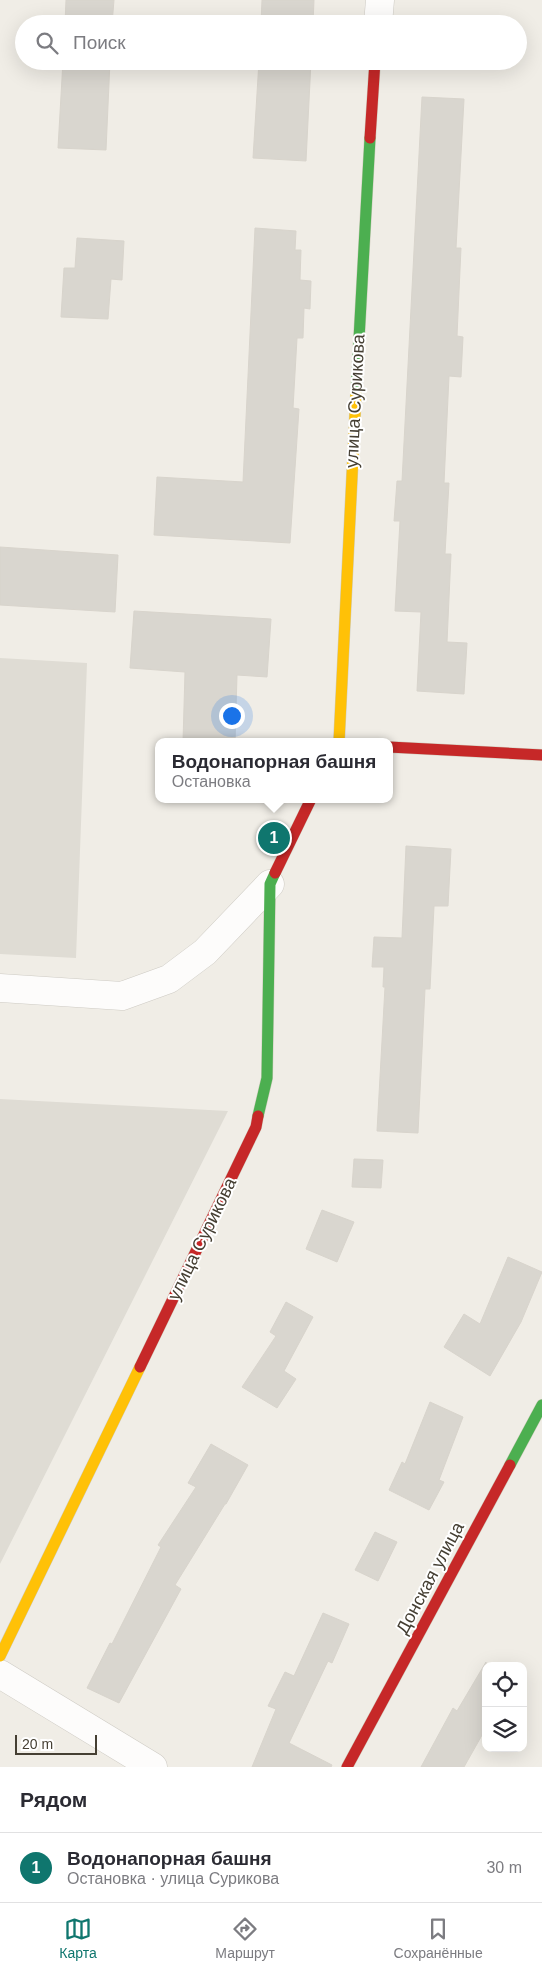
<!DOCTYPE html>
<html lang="ru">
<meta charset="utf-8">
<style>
:root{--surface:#fff;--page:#f7f7f7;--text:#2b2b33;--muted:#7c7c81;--line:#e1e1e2;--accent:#0f766e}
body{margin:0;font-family:Helvetica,sans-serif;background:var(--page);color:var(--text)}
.controls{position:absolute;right:15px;bottom:15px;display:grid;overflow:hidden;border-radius:10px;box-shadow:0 5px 20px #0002}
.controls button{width:45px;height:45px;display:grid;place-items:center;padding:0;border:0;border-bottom:1px solid var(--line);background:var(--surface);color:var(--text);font:25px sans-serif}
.scale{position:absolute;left:15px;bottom:12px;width:82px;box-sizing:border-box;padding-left:5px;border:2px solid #453f33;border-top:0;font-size:14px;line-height:18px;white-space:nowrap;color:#453f33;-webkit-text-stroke:4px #fff;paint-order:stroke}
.you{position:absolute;left:231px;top:715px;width:18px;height:18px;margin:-12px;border:4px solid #fff;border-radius:50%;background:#1a73e8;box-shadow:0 0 0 8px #1a73e833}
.badge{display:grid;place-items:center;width:32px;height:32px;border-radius:50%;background:var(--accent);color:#fff;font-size:16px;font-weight:700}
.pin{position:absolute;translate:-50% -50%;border:2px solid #fff;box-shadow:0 1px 5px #0006}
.popup{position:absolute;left:155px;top:738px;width:238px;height:65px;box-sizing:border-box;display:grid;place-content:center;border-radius:10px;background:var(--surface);filter:drop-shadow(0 1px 4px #0005);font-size:16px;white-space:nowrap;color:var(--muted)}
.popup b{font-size:19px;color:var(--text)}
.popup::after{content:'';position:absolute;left:50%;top:100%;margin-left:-10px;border:10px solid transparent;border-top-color:var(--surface)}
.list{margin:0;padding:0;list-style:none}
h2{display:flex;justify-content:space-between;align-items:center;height:65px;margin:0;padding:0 20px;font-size:21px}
h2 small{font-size:16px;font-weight:400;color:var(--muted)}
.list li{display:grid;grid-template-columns:32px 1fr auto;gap:15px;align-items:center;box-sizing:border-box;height:70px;padding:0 20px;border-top:1px solid var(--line)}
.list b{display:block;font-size:19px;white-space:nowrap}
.list p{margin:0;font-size:16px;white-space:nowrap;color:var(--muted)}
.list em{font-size:16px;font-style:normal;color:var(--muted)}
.icon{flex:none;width:28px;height:28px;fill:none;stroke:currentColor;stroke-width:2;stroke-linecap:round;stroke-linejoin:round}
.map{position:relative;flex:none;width:542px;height:1767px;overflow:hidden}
.search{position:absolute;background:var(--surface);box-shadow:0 5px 20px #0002;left:15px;right:15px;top:15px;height:55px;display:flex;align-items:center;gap:12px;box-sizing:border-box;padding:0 18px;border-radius:28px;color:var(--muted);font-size:19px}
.sheet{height:135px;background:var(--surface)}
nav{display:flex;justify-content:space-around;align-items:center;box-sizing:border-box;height:70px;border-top:1px solid var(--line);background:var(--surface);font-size:14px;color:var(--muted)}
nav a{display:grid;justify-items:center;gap:2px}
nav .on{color:var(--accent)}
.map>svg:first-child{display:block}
</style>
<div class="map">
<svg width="542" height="1767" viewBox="0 0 542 1767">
<rect width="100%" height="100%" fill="#f0ede6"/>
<!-- industrial -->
<path fill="#dfdcd4" d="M 0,658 L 87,663 L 76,958 L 0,954 Z
M 0,1099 L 228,1111 L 0,1564 Z"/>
<!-- building -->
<path fill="#d9d6cf" stroke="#d8d4cc" d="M 66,0 L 114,0 L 112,24 L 65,24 Z
M 262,0 L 314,0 L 313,24 L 261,24 Z
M 63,61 L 110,61 L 106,150 L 58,148 Z
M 259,61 L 311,61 L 306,161 L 253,158 Z
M 422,97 L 464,99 L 456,248 L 461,248 L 457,336 L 463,337 L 461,377 L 449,376 L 444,483 L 449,483 L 445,554 L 451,554 L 447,642 L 467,643 L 464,694 L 417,691 L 421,612 L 395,611 L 400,521 L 394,521 L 397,481 L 402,481 Z
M 255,228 L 296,231 L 295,250 L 301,250 L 300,280 L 311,281 L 310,309 L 304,308 L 303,338 L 297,338 L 293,408 L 299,409 L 290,543 L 154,535 L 157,477 L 243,482 Z
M 77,238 L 124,241 L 122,280 L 111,279 L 108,319 L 61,317 L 64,268 L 75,268 Z
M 0,547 L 118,555 L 115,612 L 0,605 Z
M 134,611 L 271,619 L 267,677 L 237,675 L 235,742 L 183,742 L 185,672 L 130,668 Z
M 406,846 L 451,849 L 448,906 L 434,906 L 430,989 L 425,989 L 418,1133 L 377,1131 L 385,987 L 383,987 L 384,967 L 372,967 L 374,937 L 402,938 Z
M 354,1159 L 383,1160 L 381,1188 L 352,1187 Z
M 322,1210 L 354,1222 L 337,1262 L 306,1249 Z
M 508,1257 L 542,1272 L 521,1322 L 490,1376 L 444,1347 L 464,1314 L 480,1324 Z
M 286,1302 L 313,1317 L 284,1371 L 296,1379 L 277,1408 L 242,1387 L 276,1336 L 270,1332 Z
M 430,1402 L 463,1417 L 439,1480 L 444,1482 L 429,1510 L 389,1490 L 402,1462 L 405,1464 Z
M 211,1444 L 248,1465 L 226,1504 L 225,1504 L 175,1585 L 181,1589 L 119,1703 L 87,1688 L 110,1643 L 112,1644 L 161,1547 L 158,1545 L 196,1487 L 188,1483 Z
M 375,1532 L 397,1542 L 378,1581 L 355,1570 Z
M 323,1613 L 349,1624 L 332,1663 L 328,1661 L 289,1743 L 332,1765 L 331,1767 L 252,1767 L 276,1709 L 268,1706 L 285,1672 L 294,1676 Z
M 486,1662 L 486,1728 L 464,1767 L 421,1767 L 453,1708 L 457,1711 Z"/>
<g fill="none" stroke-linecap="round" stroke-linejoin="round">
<!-- street casing -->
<g stroke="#cecbc4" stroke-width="29">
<path id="street" d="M 378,24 L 380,0
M 0,988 L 122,996 L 169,979 L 205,952 L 270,884
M 0,1674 L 153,1767"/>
</g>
<!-- fast casing -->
<g stroke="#cfccbd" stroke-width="12">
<path id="fast" d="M 356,394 L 370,138
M 258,1116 L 267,1078 L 270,884 L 275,873
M 510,1465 L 542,1405"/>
</g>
<!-- slow casing -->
<g stroke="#cfccbd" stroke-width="12">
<path id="slow" d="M 339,742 L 356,394
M 0,1656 L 140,1367"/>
</g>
<!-- jam casing -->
<g stroke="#cfccbd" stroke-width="12">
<path id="jam" d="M 370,138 L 375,61
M 389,747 L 542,755
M 275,873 L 311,799
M 140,1367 L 256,1127 L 258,1116
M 347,1767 L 510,1465"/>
</g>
<!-- street -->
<use href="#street" stroke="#fdfcfb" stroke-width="28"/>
<!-- fast -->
<use href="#fast" stroke="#4caf50" stroke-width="11"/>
<!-- slow -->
<use href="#slow" stroke="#ffc107" stroke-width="11"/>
<!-- jam -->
<use href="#jam" stroke="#c62828" stroke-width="11"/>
</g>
<g text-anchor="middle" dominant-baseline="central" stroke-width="4" stroke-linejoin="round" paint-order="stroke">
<!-- street labels -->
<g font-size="18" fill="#453f33" stroke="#fff">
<text transform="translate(355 401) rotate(-87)">улица Сурикова</text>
<text transform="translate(202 1239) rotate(-64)">улица Сурикова</text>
<text transform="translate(430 1578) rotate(-62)">Донская улица</text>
</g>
</g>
</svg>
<div class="controls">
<button><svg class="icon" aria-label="locate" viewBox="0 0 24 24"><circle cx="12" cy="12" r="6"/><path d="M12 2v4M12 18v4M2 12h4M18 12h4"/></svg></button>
<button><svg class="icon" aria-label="layers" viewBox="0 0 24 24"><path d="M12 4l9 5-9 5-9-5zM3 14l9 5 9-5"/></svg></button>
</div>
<div class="scale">20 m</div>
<div class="you"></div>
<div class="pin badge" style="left:274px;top:838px">1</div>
<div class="popup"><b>Водонапорная башня</b>Остановка</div>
<div class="search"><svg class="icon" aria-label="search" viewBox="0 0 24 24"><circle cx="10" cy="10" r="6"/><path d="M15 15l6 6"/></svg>Поиск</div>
</div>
<section class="sheet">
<h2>Рядом<small></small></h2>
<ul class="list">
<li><span class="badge">1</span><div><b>Водонапорная башня</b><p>Остановка · улица Сурикова</p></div><em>30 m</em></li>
</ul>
</section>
<nav>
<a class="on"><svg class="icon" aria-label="map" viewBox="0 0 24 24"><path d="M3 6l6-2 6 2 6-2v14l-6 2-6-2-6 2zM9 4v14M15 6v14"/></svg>Карта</a>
<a><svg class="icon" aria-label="directions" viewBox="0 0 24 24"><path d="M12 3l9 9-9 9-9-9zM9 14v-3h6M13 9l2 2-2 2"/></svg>Маршрут</a>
<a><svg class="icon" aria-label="saved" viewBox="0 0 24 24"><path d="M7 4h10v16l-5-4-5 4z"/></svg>Сохранённые</a>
</nav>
